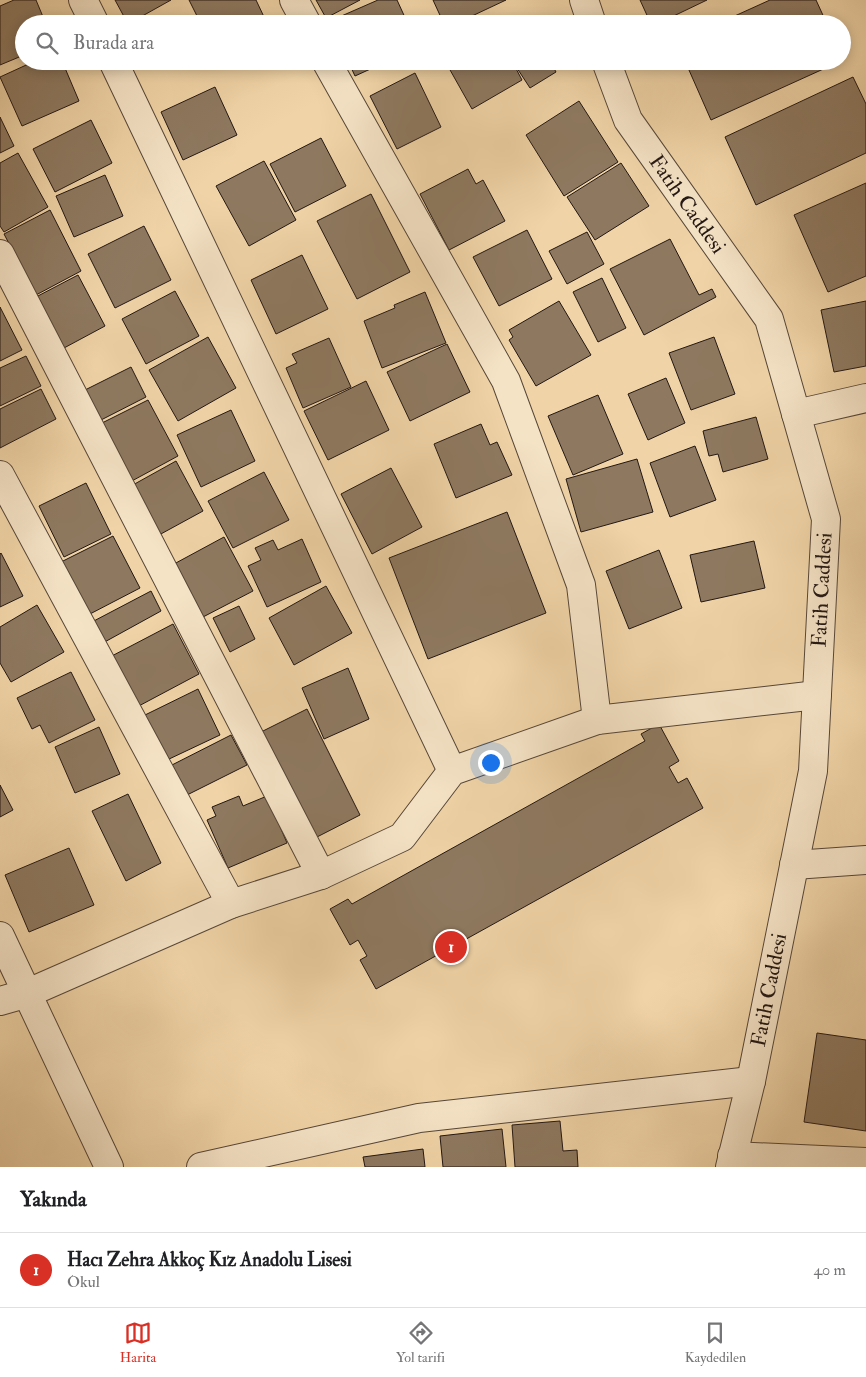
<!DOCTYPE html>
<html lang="tr">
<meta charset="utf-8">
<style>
:root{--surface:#fff;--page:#f2f2f2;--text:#202124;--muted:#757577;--line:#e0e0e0;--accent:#d93025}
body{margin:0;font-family:"IM FELL Double Pica",serif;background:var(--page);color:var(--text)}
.you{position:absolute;left:490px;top:762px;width:18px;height:18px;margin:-12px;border:4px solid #fff;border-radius:50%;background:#1a73e8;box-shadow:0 0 0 8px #1a73e833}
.badge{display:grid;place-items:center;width:32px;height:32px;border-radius:50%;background:var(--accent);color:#fff;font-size:16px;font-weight:700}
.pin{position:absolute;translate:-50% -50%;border:2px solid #fff;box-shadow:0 1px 5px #0006}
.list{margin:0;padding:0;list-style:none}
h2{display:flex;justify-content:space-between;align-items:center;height:65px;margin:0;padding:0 20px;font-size:21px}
h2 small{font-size:16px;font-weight:400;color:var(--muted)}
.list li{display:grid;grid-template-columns:32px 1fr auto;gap:15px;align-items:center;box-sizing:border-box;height:75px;padding:0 20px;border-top:1px solid var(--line)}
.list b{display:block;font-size:19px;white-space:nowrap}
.list p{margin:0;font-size:16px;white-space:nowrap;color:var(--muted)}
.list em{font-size:16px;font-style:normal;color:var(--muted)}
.icon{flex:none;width:28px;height:28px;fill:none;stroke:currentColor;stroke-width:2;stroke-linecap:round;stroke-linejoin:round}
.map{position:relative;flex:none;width:866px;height:1167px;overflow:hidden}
.search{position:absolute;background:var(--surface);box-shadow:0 2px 12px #0003;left:15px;right:15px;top:15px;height:55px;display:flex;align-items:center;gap:12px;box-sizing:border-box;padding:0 18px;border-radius:28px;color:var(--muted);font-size:19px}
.sheet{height:140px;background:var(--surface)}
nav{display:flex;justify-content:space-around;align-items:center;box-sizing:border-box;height:70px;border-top:1px solid var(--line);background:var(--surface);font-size:14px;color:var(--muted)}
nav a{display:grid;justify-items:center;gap:2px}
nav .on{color:var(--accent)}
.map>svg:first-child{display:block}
</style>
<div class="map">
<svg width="866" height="1167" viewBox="0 0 866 1167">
<rect width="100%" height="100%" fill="#f0d4a7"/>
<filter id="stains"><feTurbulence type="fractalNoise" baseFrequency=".004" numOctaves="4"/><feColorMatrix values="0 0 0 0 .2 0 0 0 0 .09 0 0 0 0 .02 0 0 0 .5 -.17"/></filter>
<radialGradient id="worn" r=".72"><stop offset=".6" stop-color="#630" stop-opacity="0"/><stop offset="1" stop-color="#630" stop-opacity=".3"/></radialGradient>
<!-- building -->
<path fill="#8e7960" stroke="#231713" d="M 14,0 L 36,0 L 46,24 L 24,24 L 24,55 L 0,65 L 0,6 Z
M 115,0 L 171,0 L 128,24 Z
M 189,0 L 256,0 L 265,19 L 255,24 L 201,24 Z
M 316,0 L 360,0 L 326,18 Z
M 378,0 L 397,0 L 408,24 L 331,24 L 330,21 Z
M 433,0 L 506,0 L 455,24 L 444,24 Z
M 640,0 L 707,0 L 657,24 L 651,24 Z
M 770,0 L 816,0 L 827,24 L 717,24 Z
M 35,61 L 62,61 L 79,101 L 22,126 L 0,77 Z
M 348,61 L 388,61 L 355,76 Z
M 445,61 L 512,61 L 522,80 L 472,109 Z
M 514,61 L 550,61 L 556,72 L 530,88 L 513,62 Z
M 685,61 L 841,61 L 711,120 Z
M 415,73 L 441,127 L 397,149 L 370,96 Z
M 853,77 L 866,104 L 866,153 L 756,205 L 725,137 Z
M 215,87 L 237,135 L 183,160 L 161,112 Z
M 579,101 L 618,162 L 564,196 L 526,135 Z
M 0,117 L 14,146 L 0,153 Z
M 91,120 L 112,163 L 55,192 L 33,149 Z
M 321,138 L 346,186 L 295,212 L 270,164 Z
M 18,153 L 48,207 L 4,232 L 0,226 L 0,163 Z
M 264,161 L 296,220 L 249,246 L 216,186 Z
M 621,163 L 649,206 L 595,240 L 567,197 Z
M 468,169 L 476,184 L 483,180 L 505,221 L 449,250 L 420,194 Z
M 105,175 L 123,216 L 74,237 L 56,196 Z
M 866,183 L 866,276 L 828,292 L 794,215 Z
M 371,194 L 410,272 L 357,299 L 317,221 Z
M 50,210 L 81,271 L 36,295 L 4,234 Z
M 144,226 L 171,280 L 115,308 L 88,254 Z
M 527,230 L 552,279 L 499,306 L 473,257 Z
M 587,232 L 604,264 L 567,284 L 549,251 Z
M 670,239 L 699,295 L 712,289 L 716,297 L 644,335 L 610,269 Z
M 302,255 L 328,309 L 276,334 L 251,280 Z
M 78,275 L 105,326 L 64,348 L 36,297 Z
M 602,278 L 626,328 L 598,342 L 573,292 Z
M 175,291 L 199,336 L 146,364 L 122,319 Z
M 425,292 L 446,343 L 382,368 L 364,321 L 395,308 L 394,305 Z
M 559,301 L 591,355 L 536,386 L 509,340 L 513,337 L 509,330 Z
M 866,301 L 866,366 L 834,372 L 821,310 Z
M 0,307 L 22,350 L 0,361 Z
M 208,337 L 236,388 L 178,421 L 149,370 Z
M 714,337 L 735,394 L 691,410 L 669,353 Z
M 329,338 L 351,387 L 303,408 L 286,368 L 297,363 L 292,354 Z
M 447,344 L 470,392 L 410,421 L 387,372 Z
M 26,356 L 41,386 L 0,406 L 0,368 Z
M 131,367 L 146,397 L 101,420 L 85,390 Z
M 666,378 L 685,423 L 648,440 L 628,394 Z
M 366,381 L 389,430 L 328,460 L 304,411 Z
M 41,389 L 56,419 L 0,448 L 0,409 Z
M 598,395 L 623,454 L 573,475 L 548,416 Z
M 148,400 L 178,456 L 130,482 L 100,424 Z
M 231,410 L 255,461 L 201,487 L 177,435 Z
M 756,417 L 768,459 L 723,472 L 718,454 L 709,456 L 703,431 Z
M 481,424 L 490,445 L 497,442 L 512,475 L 456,498 L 434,444 Z
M 695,446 L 716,500 L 670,517 L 650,463 Z
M 637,459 L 653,512 L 581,532 L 566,479 Z
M 176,461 L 203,511 L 159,535 L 131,486 Z
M 391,468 L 422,527 L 372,554 L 341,494 Z
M 264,472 L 289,520 L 233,548 L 208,501 Z
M 86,483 L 111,534 L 64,557 L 39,506 Z
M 507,512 L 546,613 L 428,659 L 389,558 Z
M 113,536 L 140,588 L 88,615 L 61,562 Z
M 224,537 L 253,591 L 203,617 L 174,564 Z
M 302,539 L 321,582 L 267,607 L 248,566 L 261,560 L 255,548 L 273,540 L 278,550 Z
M 754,541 L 765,588 L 701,602 L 690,555 Z
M 659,550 L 682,608 L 629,629 L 606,571 Z
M 1,553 L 23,596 L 0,607 L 0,554 Z
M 326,586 L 352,633 L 294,665 L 269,618 Z
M 151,591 L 161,611 L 101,644 L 90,623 Z
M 37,605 L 64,652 L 11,682 L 0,663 L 0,627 Z
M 239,606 L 255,639 L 230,652 L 213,618 Z
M 173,624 L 199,674 L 135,708 L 108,658 Z
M 348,668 L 369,719 L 324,739 L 302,688 Z
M 71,672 L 95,720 L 49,743 L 40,725 L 32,729 L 17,698 Z
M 198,689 L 220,735 L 167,760 L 145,715 Z
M 307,709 L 360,815 L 315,838 L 261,732 Z
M 659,724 L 679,761 L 669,767 L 678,783 L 687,778 L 703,808 L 376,989 L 360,960 L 367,956 L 358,940 L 350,945 L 330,909 L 348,899 L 352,904 L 645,741 L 641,734 Z
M 99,727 L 120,774 L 75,793 L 55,747 Z
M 231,735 L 247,765 L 183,797 L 168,767 Z
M 0,785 L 13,810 L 0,817 Z
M 128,794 L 161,863 L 126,881 L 92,811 Z
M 239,796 L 243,806 L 267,796 L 287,843 L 228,868 L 207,820 L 216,816 L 212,807 Z
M 69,848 L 94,905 L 29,932 L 5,875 Z
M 817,1033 L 866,1040 L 866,1131 L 804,1122 Z
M 560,1121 L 563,1151 L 577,1150 L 578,1167 L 515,1167 L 512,1125 Z
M 502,1129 L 506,1167 L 443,1167 L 440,1136 Z
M 423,1149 L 425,1167 L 365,1167 L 363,1157 Z"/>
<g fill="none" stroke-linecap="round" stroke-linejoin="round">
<!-- minor casing -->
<g stroke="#564638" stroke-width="30">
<g id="minor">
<path d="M 83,0 L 95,24"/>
<path d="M 294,0 L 307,24"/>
<path d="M 584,0 L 592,24"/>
<path d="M 113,61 L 452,771"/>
<path d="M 326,61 L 506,381 L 581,585 L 597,720"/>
<path id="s1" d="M 606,61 L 628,120 L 769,319 L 826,519 L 813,771 L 751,1081 L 730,1167"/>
<path d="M 0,254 L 321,875"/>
<path d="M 796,414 L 866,398"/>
<path d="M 0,475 L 231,904"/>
<path d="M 794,865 L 866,860"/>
<path d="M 0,936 L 109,1167"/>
<path d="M 0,1001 L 28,993 L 231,904 L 321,875 L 402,837 L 452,771 L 597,720 L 817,695"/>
<path d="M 732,1156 L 866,1162"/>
<path d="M 201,1167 L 419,1118 L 751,1081"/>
</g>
</g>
<!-- minor -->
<use href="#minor" stroke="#f5e3c6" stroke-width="28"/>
</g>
<g text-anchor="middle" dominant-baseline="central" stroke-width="4.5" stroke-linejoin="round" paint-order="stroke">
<!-- street labels -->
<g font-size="21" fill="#231713" stroke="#f5e3c6">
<text stroke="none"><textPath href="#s1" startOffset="166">Fatih Caddesi</textPath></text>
<text transform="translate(822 590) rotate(-87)">Fatih Caddesi</text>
<text transform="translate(769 990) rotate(-79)">Fatih Caddesi</text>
</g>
</g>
<rect width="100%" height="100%" filter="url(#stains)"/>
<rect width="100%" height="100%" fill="url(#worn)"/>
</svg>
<div class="you"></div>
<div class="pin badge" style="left:451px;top:947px">1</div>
<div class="search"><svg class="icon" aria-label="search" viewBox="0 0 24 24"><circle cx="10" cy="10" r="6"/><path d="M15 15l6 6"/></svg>Burada ara</div>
</div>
<section class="sheet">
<h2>Yakında<small></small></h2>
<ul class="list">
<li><span class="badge">1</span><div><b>Hacı Zehra Akkoç Kız Anadolu Lisesi</b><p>Okul</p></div><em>40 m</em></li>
</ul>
</section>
<nav>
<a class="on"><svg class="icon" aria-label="map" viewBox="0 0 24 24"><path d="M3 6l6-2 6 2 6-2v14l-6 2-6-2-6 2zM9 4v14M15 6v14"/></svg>Harita</a>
<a><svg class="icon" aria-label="directions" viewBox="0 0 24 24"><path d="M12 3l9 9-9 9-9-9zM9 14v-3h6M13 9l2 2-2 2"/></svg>Yol tarifi</a>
<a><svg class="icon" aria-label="saved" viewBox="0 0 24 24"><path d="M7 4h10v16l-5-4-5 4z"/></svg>Kaydedilen</a>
</nav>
